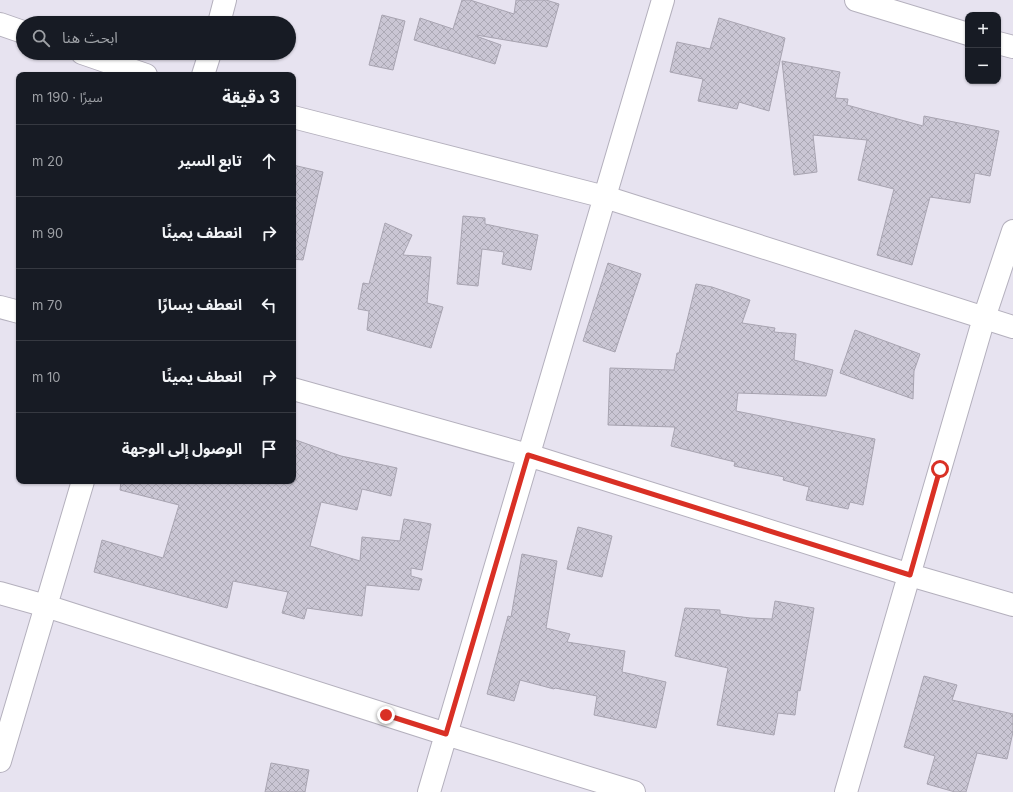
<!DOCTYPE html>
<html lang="ar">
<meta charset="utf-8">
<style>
:root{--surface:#171b24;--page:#242831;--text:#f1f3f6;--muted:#9ea1a6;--line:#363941}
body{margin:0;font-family:Inter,"Noto Sans Arabic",sans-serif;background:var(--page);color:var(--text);direction:rtl}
.controls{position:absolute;right:12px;top:12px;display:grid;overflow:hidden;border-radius:8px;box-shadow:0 1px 3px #0004}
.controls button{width:36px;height:36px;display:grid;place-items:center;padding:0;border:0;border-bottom:1px solid var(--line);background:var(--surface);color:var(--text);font:20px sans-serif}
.stop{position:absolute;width:12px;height:12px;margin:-9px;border:3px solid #d93025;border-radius:50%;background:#fff}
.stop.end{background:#d93025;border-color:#fff;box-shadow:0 1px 4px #0008}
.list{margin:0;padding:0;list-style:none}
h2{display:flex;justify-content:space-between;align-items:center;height:52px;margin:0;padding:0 16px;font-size:17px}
h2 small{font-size:13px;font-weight:400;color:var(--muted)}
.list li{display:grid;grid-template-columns:26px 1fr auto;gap:12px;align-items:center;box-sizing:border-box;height:72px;padding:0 16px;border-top:1px solid var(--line)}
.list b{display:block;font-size:15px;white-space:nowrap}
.list em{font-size:13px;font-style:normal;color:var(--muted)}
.icon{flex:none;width:22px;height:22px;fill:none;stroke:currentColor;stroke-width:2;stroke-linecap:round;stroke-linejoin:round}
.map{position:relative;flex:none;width:1013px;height:792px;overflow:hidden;direction:ltr}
.search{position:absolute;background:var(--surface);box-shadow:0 1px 3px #0004;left:16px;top:16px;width:280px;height:44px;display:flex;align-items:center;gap:10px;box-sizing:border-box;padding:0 14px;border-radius:22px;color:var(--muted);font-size:15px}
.panel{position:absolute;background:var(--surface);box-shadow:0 1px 3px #0004;left:16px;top:72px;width:280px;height:412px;border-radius:8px;direction:rtl}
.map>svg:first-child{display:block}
</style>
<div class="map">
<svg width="1013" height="792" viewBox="0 0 1013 792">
<defs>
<pattern id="building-cross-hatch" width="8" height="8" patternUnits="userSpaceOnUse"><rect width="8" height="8" fill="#cac6d4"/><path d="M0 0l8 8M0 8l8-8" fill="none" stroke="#aca9b5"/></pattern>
</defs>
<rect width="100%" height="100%" fill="#e7e3f0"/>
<!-- building -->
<path fill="url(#building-cross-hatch)" stroke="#a8a4b1" d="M 462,0 L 470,0 L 514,14 L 516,0 L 546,0 L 559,4 L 547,47 L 476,35 L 476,36 L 501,45 L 495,64 L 414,40 L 420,18 L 453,29 Z
M 382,15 L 405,21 L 393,70 L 369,65 Z
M 719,18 L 785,38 L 769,111 L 739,102 L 737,109 L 698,101 L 703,79 L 670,72 L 677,42 L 710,49 Z
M 782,61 L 840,72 L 835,98 L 848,99 L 847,105 L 923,126 L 924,116 L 999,131 L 990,176 L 975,173 L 970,203 L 930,197 L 912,265 L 877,255 L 894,189 L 858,180 L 867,140 L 813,135 L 817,172 L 794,175 Z
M 293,165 L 323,172 L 303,260 L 293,259 Z
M 463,216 L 485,218 L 485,224 L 538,235 L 531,270 L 502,264 L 504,252 L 482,249 L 478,286 L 457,284 Z
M 385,223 L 412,235 L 403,255 L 431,257 L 427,303 L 443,307 L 431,348 L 367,330 L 369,311 L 358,309 L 363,283 L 369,284 Z
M 608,263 L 641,274 L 615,352 L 583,341 Z
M 696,284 L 712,287 L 750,300 L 742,323 L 775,328 L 774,332 L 796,334 L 794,360 L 833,370 L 826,396 L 738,393 L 736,411 L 875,439 L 863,505 L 850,502 L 848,509 L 806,500 L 809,487 L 783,480 L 784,477 L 734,466 L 735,462 L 671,446 L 675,427 L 608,425 L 610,368 L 674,370 L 677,353 L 679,353 Z
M 855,330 L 920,354 L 914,371 L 913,399 L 840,373 Z
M 293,439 L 341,456 L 397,468 L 391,496 L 362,489 L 357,510 L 321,502 L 310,546 L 360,561 L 362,537 L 400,541 L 404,519 L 431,524 L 422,570 L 411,568 L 411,576 L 422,579 L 419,590 L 366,585 L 362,616 L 307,608 L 304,619 L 282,613 L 288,592 L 233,581 L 227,608 L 94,572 L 102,540 L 163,558 L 179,505 L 120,490 L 121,481 L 293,481 Z
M 578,527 L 612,536 L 602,577 L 567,569 Z
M 522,554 L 557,561 L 546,628 L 570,634 L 567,642 L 625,651 L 622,672 L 666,682 L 656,728 L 594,715 L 597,696 L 555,688 L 554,689 L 520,680 L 514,701 L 487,694 L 508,616 L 511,617 Z
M 775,601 L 814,608 L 800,691 L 798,690 L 795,715 L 778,713 L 774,735 L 717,725 L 728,668 L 675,656 L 685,608 L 720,610 L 720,614 L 750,618 L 772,619 Z
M 924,676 L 957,685 L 952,700 L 1013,714 L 1013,732 L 1007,759 L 977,753 L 966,792 L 955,792 L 927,784 L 935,756 L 904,747 Z
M 271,763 L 309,770 L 305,792 L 265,792 Z"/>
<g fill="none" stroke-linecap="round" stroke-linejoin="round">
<!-- minor casing -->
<g stroke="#b4b0bd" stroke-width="24">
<path id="minor" d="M 856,0 L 968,34
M 219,23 L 225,0
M 0,24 L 23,32
M 998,43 L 1013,47
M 82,53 L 146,75
M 203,75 L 210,53
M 293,117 L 605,197 L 1013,327
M 0,307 L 19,312
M 293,389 L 528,455 L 910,575 L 1013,605
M 0,593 L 46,606 L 446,734 L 634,792
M 0,761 L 83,481
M 429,792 L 663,0
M 846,792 L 984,318 L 1013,231"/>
</g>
<!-- minor -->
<use href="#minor" stroke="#fff" stroke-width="22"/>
</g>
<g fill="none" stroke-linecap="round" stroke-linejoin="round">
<!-- route -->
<path stroke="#d93025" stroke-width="5" d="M 386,715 L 446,734 L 528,455 L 910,575 L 940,469"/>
</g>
</svg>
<div class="controls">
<button>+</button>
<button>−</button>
</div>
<div class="stop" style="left:940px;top:469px"></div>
<div class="stop end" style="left:386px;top:715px"></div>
<div class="search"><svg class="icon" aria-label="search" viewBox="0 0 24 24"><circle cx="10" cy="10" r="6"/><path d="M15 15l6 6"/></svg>ابحث هنا</div>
<section class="panel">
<h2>3 دقيقة<small>سيرًا · 190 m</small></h2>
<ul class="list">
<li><svg class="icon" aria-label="ahead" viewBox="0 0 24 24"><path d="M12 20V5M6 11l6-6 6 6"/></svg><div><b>تابع السير</b></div><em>20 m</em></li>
<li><svg class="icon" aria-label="right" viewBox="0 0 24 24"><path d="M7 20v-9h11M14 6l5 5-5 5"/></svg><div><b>انعطف يمينًا</b></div><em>90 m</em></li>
<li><svg class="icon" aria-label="left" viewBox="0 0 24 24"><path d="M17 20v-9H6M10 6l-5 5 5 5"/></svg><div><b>انعطف يسارًا</b></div><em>70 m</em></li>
<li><svg class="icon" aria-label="right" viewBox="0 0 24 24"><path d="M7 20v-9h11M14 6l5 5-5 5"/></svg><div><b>انعطف يمينًا</b></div><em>10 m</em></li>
<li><svg class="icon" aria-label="arrive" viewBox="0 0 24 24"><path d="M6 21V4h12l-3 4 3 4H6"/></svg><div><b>الوصول إلى الوجهة</b></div></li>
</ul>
</section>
</div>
